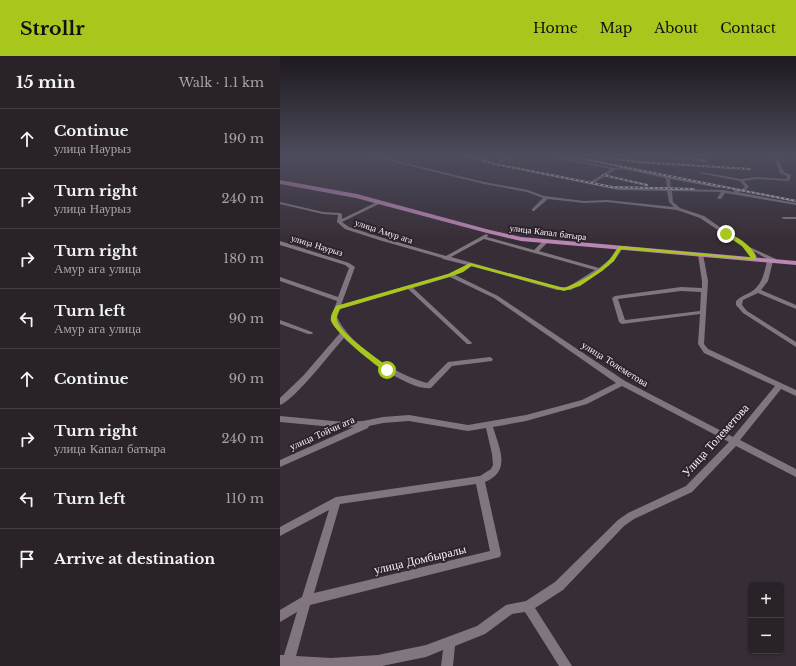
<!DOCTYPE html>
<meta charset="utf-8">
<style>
:root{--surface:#292228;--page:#352f34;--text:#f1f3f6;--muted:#a5a4a8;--line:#453f45;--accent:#a8c71d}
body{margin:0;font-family:"Libre Baskerville",serif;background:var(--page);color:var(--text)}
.controls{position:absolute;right:12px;bottom:12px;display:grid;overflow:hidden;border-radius:6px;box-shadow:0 1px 3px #0004}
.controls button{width:36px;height:36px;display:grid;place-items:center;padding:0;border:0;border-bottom:1px solid var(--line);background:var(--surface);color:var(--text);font:20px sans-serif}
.stop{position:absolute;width:12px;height:12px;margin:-9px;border:3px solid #a8c71d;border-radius:50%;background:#fff}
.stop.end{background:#a8c71d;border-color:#fff;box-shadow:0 1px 4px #0008}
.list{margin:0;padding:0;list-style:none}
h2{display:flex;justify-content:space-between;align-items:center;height:52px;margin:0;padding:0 16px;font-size:17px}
h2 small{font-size:13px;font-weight:400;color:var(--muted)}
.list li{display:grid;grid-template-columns:26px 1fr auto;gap:12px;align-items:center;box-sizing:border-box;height:60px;padding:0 16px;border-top:1px solid var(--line)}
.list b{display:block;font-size:15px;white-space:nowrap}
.list p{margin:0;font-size:13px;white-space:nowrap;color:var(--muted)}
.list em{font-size:13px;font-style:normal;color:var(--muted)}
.icon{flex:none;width:22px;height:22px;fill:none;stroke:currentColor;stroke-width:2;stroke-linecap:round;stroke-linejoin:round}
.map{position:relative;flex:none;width:516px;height:610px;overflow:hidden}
header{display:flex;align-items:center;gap:24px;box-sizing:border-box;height:56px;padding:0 20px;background:var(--accent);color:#111}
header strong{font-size:19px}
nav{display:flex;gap:22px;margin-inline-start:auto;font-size:14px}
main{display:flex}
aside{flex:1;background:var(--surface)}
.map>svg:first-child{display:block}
</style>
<header>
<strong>Strollr</strong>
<nav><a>Home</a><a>Map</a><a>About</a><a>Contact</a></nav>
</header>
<main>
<aside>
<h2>15 min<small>Walk · 1.1 km</small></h2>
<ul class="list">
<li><svg class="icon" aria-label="ahead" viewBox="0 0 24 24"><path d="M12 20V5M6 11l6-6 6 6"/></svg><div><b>Continue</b><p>улица Наурыз</p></div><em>190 m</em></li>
<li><svg class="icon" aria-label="right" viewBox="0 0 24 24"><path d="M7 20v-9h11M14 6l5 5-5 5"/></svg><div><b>Turn right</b><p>улица Наурыз</p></div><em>240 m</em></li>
<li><svg class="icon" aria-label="right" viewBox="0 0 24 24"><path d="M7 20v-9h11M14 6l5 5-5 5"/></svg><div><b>Turn right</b><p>Амур ага улица</p></div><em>180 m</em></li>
<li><svg class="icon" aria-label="left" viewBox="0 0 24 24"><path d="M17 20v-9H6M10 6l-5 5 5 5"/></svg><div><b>Turn left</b><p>Амур ага улица</p></div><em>90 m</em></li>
<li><svg class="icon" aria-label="ahead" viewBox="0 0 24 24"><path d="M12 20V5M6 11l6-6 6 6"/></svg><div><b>Continue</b></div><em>90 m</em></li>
<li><svg class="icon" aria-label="right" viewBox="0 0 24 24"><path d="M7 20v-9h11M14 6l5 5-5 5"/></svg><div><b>Turn right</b><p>улица Капал батыра</p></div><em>240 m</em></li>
<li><svg class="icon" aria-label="left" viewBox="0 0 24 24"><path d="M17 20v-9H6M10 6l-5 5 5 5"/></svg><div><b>Turn left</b></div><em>110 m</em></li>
<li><svg class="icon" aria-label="arrive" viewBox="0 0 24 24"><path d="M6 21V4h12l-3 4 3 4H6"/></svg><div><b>Arrive at destination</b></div></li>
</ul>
</aside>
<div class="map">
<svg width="516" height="610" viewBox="0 0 516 610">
<rect width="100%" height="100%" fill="#372d36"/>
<!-- built -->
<path fill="#443542" d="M 320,100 L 434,100 L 429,104 L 421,104 L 416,108 L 364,106 Z"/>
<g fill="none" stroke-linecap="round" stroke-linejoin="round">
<!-- minor -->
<path fill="#81767f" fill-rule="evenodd" d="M 90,100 L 97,100 L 204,126 L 248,134 L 264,140 L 304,145 L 327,144 L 394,151 L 389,146 L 387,135 L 338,134 L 215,109 L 217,108 L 310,126 L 331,113 L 267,100 L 275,100 L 334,112 L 343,111 L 441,131 L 439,132 L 390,123 L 391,133 L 444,134 L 454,136 L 454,134 L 462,133 L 465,131 L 460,125 L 419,117 L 421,116 L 461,123 L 476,121 L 506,123 L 507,120 L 500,117 L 493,100 L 497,100 L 504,116 L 511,119 L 509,125 L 476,123 L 464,125 L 469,131 L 464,135 L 457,136 L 516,147 L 516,149 L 445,137 L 441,143 L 439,143 L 437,142 L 441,136 L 392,135 L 393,146 L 400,152 L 424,160 L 467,190 L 496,203 L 496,205 L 493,205 L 488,225 L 481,234 L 516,249 L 516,253 L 478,237 L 463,244 L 462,249 L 467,255 L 516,286 L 516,291 L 463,257 L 456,249 L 456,245 C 460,241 465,239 469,237 C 482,230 484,218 487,205 L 489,204 L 473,195 L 476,199 L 477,203 L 474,205 L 472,204 L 470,199 L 462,190 L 420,162 L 397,154 L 327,146 L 304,147 L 268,143 L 254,155 L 252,155 L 252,153 L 263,142 L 247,136 L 204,128 ZM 343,113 L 385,122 L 386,123 L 387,133 L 338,132 L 314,127 L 335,114 Z
M 227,100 L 232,100 L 221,107 L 219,107 L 219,105 Z
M 99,145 L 103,146 L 62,166 L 69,171 L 103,182 L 166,200 L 206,178 L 208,179 L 207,181 L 254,194 L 263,185 L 267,185 L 267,187 L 259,195 L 319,212 L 330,203 L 338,191 L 342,191 L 343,192 L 334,205 L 322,215 L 291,234 L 277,234 L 192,210 L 183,216 L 175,219 L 218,240 L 345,325 L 453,381 L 495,330 L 424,297 L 418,288 L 420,258 L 342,268 L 339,266 L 332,242 L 335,240 L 401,231 L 422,232 L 422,225 L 418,199 L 419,198 L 423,198 L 428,225 L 424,288 L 428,293 L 516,334 L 516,340 L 501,333 L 460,384 L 516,413 L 516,421 L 456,390 L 412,436 L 354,463 L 344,470 L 283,534 L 255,552 L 292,610 L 279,610 L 245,556 L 232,558 L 205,578 L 175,590 L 173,610 L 161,610 L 163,594 L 146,601 L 102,610 L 0,610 L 0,599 L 4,599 L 17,556 L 0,566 L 0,554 L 22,541 L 49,454 L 0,480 L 0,471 L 56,441 L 200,420 L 211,413 L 213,409 L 212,398 L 206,372 L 188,375 L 129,365 L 103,367 L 89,370 L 88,372 L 0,411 L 0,404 L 74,371 L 64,372 L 0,366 L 0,360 L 64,366 L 83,365 L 103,361 L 129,359 L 188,369 L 246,359 L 302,344 L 336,327 L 214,242 L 170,221 L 133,232 L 191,286 L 192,287 L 191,288 L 187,288 L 128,233 L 60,253 L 57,261 C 70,290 117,319 147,327 L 168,306 L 210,301 L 213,303 L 212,305 L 172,310 L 151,332 C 130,336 77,296 64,282 C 51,296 16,343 0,349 L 0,342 L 23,320 L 60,277 L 55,271 L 51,261 L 57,245 L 0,225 L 0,221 L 58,241 L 69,212 L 65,209 L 0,189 L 0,185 L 69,207 L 75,211 L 61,249 L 168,218 L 179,214 L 187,209 L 163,203 L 162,202 L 99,184 L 65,173 L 57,166 L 58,159 L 43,158 L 0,148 L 0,146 L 43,156 L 60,157 L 62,158 L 62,163 ZM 204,183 L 315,214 L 288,231 L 279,231 L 171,201 ZM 401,235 L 421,236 L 420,255 L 345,264 L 338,243 ZM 342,330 L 449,386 L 406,430 L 348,457 L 338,464 L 275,526 L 246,545 L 226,549 L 197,570 L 146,589 L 98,599 L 51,602 L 16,600 L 30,549 L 220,501 L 221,498 L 205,426 C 232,415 219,392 213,371 L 246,365 L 307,348 ZM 196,428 L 210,495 L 34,537 L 60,448 Z
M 502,161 L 516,161 L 516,163 L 504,163 L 502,162 Z
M 0,264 L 32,276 L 33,277 L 32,278 L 28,278 L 0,268 Z"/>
<!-- major -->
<path fill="#ba86b4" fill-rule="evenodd" d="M 0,124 L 77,138 L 210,174 L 241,181 L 516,205 L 516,209 L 241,185 L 207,177 L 76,142 L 0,128 Z"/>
<!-- rail casing -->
<g stroke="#e2dbe1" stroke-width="2">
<path id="rail" d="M 186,100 L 215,108 L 332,131 L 414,133
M 288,100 L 516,145
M 388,100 L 401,102
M 404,100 L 425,105
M 320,101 L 359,106 L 470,113
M 323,119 L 367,129"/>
</g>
<!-- rail -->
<use href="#rail" stroke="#2d232c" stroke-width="1" stroke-dasharray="2.5" stroke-linecap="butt"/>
</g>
<!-- sky -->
<linearGradient id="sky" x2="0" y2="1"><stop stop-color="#1e191e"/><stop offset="0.54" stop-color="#4d4c5d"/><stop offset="1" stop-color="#4d4c5d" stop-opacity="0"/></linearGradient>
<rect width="516" height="185" fill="url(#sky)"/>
<!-- route -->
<path fill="#a8c71d" d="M 446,176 C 456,180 477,192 476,204 L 341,193 L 334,205 L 322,215 L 300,230 L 284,235 L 191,210 L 183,216 L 172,220 L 60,253 C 58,257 56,260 57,265 C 61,278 98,303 110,312 L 110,315 L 107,316 C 97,312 55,276 51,265 C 50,260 53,255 56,250 L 168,218 L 190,207 L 284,232 C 300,226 319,216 330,203 C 334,199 336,193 340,190 L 471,202 L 462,190 L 444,178 Z"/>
<g text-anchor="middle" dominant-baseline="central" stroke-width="4" stroke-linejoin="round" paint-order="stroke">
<!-- far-street labels -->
<g font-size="9" fill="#f8f2f7" stroke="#2d232c">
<text transform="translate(104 175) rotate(18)">улица Амур ага</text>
<text transform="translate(268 176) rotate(7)">улица Капал батыра</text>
<text transform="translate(37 189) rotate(17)">улица Наурыз</text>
</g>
<!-- street labels -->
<g font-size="10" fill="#f8f2f7" stroke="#2d232c">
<text transform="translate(335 308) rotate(32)">улица Толеметова</text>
<text transform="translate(42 377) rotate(-24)">улица Тойчи ата</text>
</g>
<!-- near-street labels -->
<g font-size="12" fill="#f8f2f7" stroke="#2d232c">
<text transform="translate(435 384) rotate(-48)">Улица Толеметова</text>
<text transform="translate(140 503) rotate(-13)">улица Домбыралы</text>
</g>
</g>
</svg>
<div class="controls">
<button>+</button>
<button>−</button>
</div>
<div class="stop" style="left:107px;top:314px"></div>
<div class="stop end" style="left:446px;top:178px"></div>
</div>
</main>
